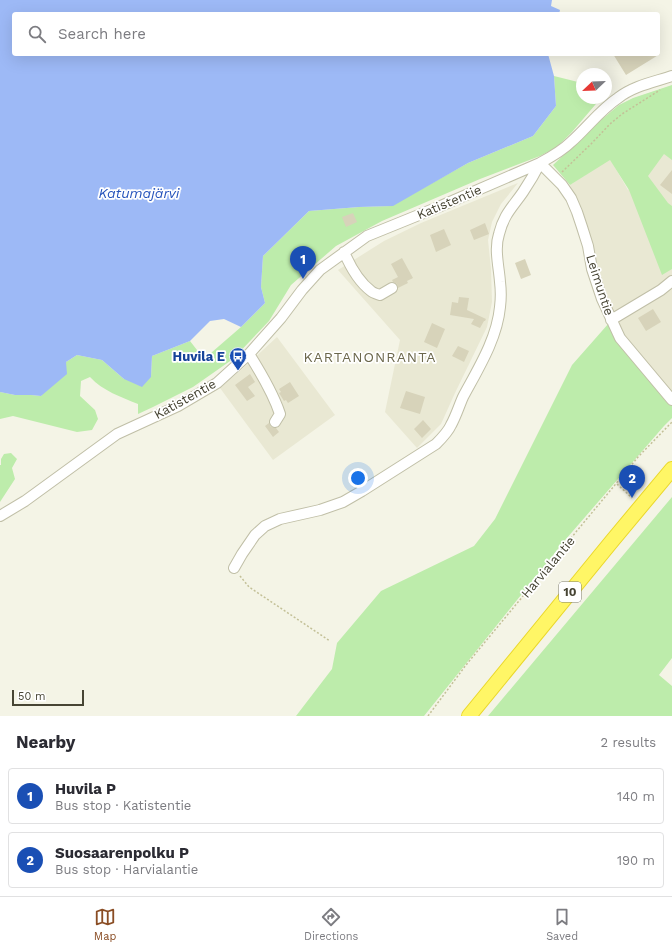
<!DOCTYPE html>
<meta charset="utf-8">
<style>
:root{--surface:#fff;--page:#f7f7f7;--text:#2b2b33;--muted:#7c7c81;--line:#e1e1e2;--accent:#8a4d24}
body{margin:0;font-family:"Work Sans",sans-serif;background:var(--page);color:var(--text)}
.compass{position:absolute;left:576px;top:68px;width:36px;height:36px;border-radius:50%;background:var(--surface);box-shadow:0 4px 16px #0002;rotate:247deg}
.scale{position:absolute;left:12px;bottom:10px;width:72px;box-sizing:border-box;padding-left:4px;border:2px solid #474534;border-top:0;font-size:11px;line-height:14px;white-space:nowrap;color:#474534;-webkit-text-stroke:3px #fff;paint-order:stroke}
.you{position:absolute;left:358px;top:478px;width:14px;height:14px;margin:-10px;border:3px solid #fff;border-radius:50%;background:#1a73e8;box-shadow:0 0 0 6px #1a73e833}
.badge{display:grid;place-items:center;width:26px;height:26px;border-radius:50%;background:var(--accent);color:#fff;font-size:13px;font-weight:700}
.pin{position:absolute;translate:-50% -33px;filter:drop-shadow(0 1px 2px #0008)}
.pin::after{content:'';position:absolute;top:21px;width:14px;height:12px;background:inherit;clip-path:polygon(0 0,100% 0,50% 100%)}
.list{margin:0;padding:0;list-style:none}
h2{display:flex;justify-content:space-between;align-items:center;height:52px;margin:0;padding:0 16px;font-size:17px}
h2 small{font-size:13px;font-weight:400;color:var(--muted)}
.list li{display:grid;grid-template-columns:26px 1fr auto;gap:12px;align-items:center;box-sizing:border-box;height:56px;margin:0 8px 8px;padding:0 8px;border:1px solid var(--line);border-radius:4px}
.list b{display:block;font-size:15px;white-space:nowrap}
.list p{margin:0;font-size:13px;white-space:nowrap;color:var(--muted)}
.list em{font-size:13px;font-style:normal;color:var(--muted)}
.icon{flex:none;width:22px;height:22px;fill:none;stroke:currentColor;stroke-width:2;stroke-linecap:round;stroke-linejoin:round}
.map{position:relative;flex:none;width:672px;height:716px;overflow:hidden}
.search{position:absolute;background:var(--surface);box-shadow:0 4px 16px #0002;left:12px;right:12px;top:12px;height:44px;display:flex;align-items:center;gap:10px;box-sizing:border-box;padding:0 14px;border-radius:4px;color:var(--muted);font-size:15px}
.sheet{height:180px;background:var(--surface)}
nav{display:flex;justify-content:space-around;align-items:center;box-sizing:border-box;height:56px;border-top:1px solid var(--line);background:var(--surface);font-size:11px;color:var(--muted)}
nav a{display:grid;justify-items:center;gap:2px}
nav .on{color:var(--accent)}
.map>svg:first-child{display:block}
</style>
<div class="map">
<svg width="672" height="716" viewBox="0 0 672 716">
<rect width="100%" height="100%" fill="#f4f4e6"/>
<!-- residential -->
<path fill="#e9e8d3" d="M 665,145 L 672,149 L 672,393 L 623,336 L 608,306 L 596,269 L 590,236 L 570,185 L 610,159 L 628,190 Z
M 518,183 L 501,204 L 492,222 L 488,240 L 491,269 L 492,302 L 487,327 L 455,393 L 441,424 L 417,448 L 385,412 L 400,340 L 338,270 L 384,241 L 421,223 Z
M 277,337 L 335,415 L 273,460 L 220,388 L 249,363 Z"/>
<!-- green -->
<path fill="#bdecab" d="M 554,76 L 582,83 L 582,98 L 601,98 L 572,132 L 557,147 L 540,156 L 480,179 L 382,221 L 336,246 L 291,285 L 269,321 L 233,359 L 193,387 L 153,407 L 138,414 L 138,404 C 121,397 103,391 90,377 L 81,381 L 80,396 L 95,410 L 98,419 L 92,430 L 77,432 L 13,416 L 0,419 L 0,392 L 15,395 L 31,395 L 41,396 L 66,362 L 77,355 L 102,360 L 124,379 L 151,377 L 152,356 L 190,341 L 204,359 L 241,327 L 265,303 L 261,287 L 263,256 L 309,211 L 359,207 L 391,206 L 468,163 L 533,136 L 556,106 Z
M 672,85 L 672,160 L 664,154 L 648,176 L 668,203 L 672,206 L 672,269 L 662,275 L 629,190 L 610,160 L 570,185 L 553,165 L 601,120 L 619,105 L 633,98 Z
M 609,323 L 672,404 L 672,418 L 664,426 L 566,539 L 424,716 L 296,716 L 332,669 L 337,643 L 381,591 L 474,546 L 495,519 L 572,365 Z
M 11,453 L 17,459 L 12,468 L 15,479 L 0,502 L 0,465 L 1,465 L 1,459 L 4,454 Z
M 672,497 L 672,658 L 659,675 L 672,686 L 672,716 L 488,716 Z"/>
<!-- water -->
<path fill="#9db9f6" d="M 0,0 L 552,0 L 551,6 L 560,10 L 559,14 L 14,14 L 14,54 L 548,54 L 554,76 L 556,106 L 533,136 L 468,163 L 393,206 L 359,207 L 309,211 L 263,256 L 261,287 L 265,303 L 241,327 L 224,319 L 210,321 L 190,341 L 152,356 L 151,377 L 142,387 L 124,379 L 102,360 L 77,355 L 66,362 L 67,374 L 41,396 L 31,395 L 15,395 L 0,392 Z"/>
<!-- building -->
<path fill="#d7d3ba" d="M 613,54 L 660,54 L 626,75 Z
M 672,170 L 672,194 L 660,185 Z
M 353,213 L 357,222 L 346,227 L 342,217 Z
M 485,223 L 489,234 L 474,240 L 470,230 Z
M 444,229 L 451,245 L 436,252 L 430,235 Z
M 402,258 L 413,278 L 407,281 L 408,283 L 398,288 L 397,284 L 393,282 L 392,280 L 398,277 L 391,264 Z
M 525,259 L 531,275 L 521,279 L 515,263 Z
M 459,297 L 469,298 L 467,310 L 486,319 L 485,321 L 484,321 L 480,328 L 471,324 L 474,319 L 450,315 L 452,302 L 458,303 Z
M 653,309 L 661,322 L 646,331 L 638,318 Z
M 432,323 L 445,329 L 437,348 L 424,342 Z
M 458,346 L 469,351 L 464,362 L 452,356 Z
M 250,374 L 255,382 L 248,387 L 255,396 L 247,401 L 235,385 Z
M 290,382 L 299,396 L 288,403 L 286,400 L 284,401 L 279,393 L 281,392 L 279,389 Z
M 406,391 L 425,397 L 420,414 L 400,408 Z
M 423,420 L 431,429 L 422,438 L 414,429 Z
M 269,423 L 271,427 L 276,428 L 279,432 L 273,437 L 265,426 Z"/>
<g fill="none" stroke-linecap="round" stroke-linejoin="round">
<!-- minor casing -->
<g stroke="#c0bfa7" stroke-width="12">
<path id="minor" d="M 344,252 C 350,266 359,282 371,291 C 373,293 377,294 380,295 L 392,288
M 611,320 L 661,290 L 672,281
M 249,354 C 261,373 273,393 280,414 L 275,422
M 0,516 L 25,501 L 117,434 L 178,406 L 217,383 L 249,354 L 281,318 L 302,290 L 320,270 L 367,236 L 436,208 L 540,163 C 551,157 562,151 571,142 C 587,128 600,110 618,98 C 633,86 654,82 672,76
M 234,568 L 242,554 L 255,535 L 265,526 L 280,519 L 320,510 L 343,502 L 362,491 L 436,444 C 442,438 448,432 451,425 C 456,416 459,406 463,397 C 478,369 497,339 500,307 C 501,299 501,290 500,282 C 499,267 494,249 499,234 C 504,214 512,208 523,192 C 529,183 535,173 540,163 L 562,185 L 571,198 L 577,212 L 582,227 L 588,246 L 592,269 L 602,299 L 620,338 L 672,400"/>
</g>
<!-- highway casing -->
<g stroke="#ead72a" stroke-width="16">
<path id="highway" d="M 469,716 L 612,541 L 672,469"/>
</g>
<!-- path -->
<path stroke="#c3c097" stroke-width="1.5" stroke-dasharray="2 2" stroke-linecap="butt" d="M 562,172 L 591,144 L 610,124 L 622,114 L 660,90
M 617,484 L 632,498
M 240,576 L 249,587 L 330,641
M 428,716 L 466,665 L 638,457 L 672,422"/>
<!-- minor -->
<use href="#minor" stroke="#fff" stroke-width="10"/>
<!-- highway -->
<use href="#highway" stroke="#fff666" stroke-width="14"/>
</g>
<!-- icons -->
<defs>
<g id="bus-pin" transform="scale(0.9)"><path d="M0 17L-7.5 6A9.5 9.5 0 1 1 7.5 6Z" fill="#1a4fb4" stroke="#fff"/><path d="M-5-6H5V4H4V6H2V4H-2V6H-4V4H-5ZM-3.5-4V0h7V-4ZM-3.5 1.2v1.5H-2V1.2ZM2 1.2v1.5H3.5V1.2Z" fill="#fff"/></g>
</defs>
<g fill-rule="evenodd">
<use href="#bus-pin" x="238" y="356"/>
</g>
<g text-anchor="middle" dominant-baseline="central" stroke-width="3.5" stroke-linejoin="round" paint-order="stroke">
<!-- shield labels -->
<rect fill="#fff" stroke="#7e7d71" stroke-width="1" x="559" y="582" width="22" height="20" rx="3"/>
<g font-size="12" font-weight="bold" fill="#474534">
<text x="570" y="592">10</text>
</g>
<!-- street labels -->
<g font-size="13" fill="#474534" stroke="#fff">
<text transform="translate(449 202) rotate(-23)">Katistentie</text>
<text transform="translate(600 285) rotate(72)">Leimuntie</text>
<text transform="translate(185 399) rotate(-29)">Katistentie</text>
<text transform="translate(548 567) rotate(-50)">Harvialantie</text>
</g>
<!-- transit labels -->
<g font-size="13" font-weight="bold" fill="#164399" stroke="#fff" text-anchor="end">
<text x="225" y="356">Huvila E</text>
</g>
<!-- water labels -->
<g font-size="14" font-style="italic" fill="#2553bc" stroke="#fff">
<text x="139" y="193">Katumajärvi</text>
</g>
<!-- neighbourhood labels -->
<g font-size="14" letter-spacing="1" fill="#6b674b" stroke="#fff">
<text x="370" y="357">KARTANONRANTA</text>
</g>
</g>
</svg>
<svg class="compass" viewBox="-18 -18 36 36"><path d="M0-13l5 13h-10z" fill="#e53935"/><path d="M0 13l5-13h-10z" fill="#7c7c81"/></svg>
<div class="scale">50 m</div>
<div class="you"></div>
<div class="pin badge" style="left:303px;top:279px;background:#1a4fb4">1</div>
<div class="pin badge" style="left:632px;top:498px;background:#1a4fb4">2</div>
<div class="search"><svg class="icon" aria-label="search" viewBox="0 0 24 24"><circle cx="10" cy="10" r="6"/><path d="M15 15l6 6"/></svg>Search here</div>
</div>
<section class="sheet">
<h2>Nearby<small>2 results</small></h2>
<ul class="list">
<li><span class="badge" style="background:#1a4fb4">1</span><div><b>Huvila P</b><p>Bus stop · Katistentie</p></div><em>140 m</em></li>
<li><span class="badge" style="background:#1a4fb4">2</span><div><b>Suosaarenpolku P</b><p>Bus stop · Harvialantie</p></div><em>190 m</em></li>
</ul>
</section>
<nav>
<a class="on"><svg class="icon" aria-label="map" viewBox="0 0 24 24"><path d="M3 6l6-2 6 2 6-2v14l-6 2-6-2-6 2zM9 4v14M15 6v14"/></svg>Map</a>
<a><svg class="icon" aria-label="directions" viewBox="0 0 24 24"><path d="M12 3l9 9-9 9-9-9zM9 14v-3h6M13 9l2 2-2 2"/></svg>Directions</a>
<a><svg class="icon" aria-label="saved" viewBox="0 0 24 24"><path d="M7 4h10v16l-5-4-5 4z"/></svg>Saved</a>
</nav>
